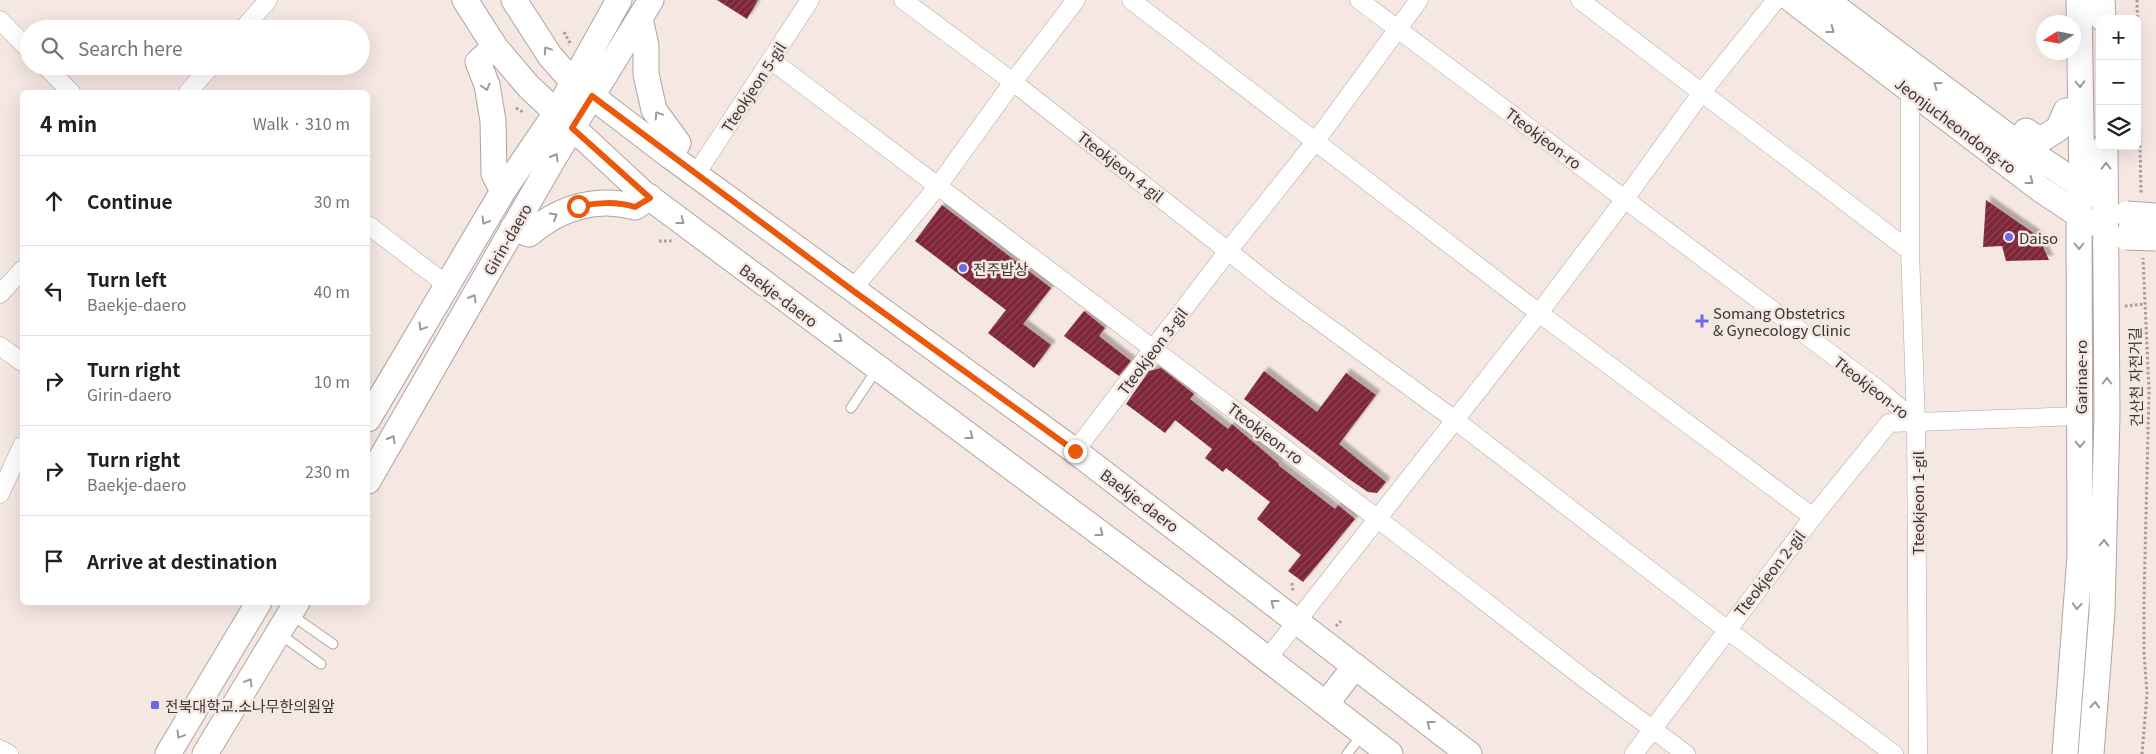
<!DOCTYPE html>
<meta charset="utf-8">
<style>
:root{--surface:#fff;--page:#f6f6f6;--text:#202124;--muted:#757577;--line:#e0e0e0}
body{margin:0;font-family:Georgia,"Noto Sans KR",serif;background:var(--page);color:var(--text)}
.controls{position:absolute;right:15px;top:15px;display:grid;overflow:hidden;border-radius:8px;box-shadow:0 5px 20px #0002}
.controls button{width:45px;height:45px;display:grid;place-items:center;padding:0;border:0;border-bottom:1px solid var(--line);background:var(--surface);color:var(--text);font:25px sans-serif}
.compass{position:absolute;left:2036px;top:15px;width:45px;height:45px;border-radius:50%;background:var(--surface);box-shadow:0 5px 20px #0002;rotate:259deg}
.stop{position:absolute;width:15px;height:15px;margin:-11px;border:4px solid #ea580c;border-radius:50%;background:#fff}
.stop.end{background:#ea580c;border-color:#fff;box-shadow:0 1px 5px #0008}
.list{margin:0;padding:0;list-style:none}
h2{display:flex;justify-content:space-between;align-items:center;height:65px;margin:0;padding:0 20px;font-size:21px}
h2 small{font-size:16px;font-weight:400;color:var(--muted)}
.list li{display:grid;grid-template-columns:32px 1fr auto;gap:15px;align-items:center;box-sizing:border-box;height:90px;padding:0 20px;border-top:1px solid var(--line)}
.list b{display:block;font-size:19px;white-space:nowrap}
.list p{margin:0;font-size:16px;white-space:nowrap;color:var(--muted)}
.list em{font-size:16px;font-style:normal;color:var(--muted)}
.icon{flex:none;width:28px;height:28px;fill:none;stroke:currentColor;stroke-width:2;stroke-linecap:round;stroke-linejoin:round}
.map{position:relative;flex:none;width:2156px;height:754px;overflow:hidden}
.search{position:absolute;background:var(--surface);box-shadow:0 5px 20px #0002;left:20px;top:20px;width:350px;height:55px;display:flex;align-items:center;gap:12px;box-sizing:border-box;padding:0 18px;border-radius:28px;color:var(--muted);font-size:19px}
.panel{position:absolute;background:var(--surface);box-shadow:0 5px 20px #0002;left:20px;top:90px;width:350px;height:515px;border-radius:8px}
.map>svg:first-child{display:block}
</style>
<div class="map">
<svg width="2156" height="754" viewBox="0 0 2156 754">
<defs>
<pattern id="building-hatch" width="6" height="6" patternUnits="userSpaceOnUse" patternTransform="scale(1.25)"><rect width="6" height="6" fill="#7e2637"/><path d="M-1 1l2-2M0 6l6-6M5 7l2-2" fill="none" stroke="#8c4553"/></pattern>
<filter id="shadow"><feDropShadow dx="4.5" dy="-4.5" stdDeviation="1" flood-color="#0004"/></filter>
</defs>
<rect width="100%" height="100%" fill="#f5e7e2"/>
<!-- building -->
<path fill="url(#building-hatch)" filter="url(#shadow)" d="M 717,0 L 758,0 L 747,19 Z
M 1986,200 L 2038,236 L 2049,260 L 2006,261 L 2002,246 L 1983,247 Z
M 942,205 L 1051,288 L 1023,324 L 1051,345 L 1034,368 L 988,333 L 1006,310 L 915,241 Z
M 1084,311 L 1105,328 L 1099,336 L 1131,361 L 1119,376 L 1064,336 Z
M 1161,368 L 1194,394 L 1190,399 L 1228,429 L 1232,424 L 1279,464 L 1278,465 L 1335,509 L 1338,505 L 1355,519 L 1303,582 L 1288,571 L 1301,555 L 1257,519 L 1270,502 L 1226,468 L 1223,472 L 1205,458 L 1212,449 L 1175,420 L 1165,433 L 1126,404 L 1149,371 Z
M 1264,371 L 1317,412 L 1346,373 L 1376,395 L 1339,444 L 1386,482 L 1377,493 L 1368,492 L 1349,479 L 1244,399 Z"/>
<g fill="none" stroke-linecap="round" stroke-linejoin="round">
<!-- lane casing -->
<g stroke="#b1a4a0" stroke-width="11">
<path id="lane" d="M 851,408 L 877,369
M 290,614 L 333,644
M 280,634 L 321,664
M 1347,754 L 1362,735"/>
</g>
<!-- street casing -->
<g stroke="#b1a4a0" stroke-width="19">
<path id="street" d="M 903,0 L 1013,82 L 1280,292 L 1455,420 L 1726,629 L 1894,754
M 1131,0 L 1539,313 L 1813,517
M 1359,0 L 1883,393 L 1916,422 L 2080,416
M 1580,0 L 1910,251
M 0,20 L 29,50
M 243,29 L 268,0
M 771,60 L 1378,519 L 1590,683 L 1686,754
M 45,66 L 71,92
M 1910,90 L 1910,251 L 1916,422 L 1918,754
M 188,92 L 211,66
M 696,174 L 810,0
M 368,225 L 447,285
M 852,290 L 938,186 L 1013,82 L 1076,0
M 0,294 L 22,270
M 0,346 L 22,362
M 1075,451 L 1228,251 L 1315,142 L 1419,0
M 0,494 L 22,446
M 1268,658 L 1539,313 L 1625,199 L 1702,92 L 1776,0
M 0,749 L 9,754
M 1634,754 L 1813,517 L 1889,423 L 1916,422"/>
</g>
<!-- secondary casing -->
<g stroke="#b1a4a0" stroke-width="27">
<path id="secondary" d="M 465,0 L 495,47 L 529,87 L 642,192 L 1230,630 L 1390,754
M 514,0 L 550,56 L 572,81 L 670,156 L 1075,451 L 1469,754
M 1792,0 L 2040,189 L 2091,223
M 1826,0 L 2017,143 L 2093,194
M 2102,0 L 2103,19
M 640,18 L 646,46 L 646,74 L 654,110 L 678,143 L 670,156
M 495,47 L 478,62 L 487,85 L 493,121 L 494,174 L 503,191
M 2017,143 L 2026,131 L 2040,140 L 2058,129 L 2066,111 L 2081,112
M 513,228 L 529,234 C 559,208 597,196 635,207 L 650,197
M 368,419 L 503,191 L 556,113 L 619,0
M 368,481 L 552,161 L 651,0
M 1326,704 L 1355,666
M 168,754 L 259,602
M 205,754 L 297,602
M 2065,754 L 2080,556 L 2079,215 L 2082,187 L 2079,0
M 2091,754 L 2102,611 L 2107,415 L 2105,146"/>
</g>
<!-- path -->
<path stroke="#a69c98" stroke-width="3" stroke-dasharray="2.5 2.5" stroke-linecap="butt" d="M 2137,0 L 2141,194
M 564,32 L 570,43 L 568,45
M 516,108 L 523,112
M 659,241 L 673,241
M 2125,306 L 2145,304
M 1292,583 L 1293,592
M 1336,626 L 1341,621
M 2142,754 L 2147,694 L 2144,652 L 2144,598 L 2149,391 L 2143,258"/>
<!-- lane -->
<use href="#lane" stroke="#fff" stroke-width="9"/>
<!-- street -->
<use href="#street" stroke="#fff" stroke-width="18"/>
<!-- secondary -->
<use href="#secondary" stroke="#fff" stroke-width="25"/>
<!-- secondary-bridge casing -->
<g stroke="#b1a4a0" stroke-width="27" stroke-linecap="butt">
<path id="secondary-bridge" d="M 2127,214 L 2156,216
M 2126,237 L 2156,238"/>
</g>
<!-- secondary-bridge -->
<use href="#secondary-bridge" stroke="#fff" stroke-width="25"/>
</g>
<!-- one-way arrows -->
<defs><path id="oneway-chevron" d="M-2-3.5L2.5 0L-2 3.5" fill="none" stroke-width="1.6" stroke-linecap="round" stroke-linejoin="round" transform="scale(1.25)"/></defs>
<g stroke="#9c9a99">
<use href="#oneway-chevron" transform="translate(1831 30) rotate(37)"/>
<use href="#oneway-chevron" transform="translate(547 50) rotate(-124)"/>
<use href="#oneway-chevron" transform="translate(2080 84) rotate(89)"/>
<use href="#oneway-chevron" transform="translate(1937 85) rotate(-144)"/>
<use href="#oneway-chevron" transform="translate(486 87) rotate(75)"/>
<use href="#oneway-chevron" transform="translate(658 115) rotate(-124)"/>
<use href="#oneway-chevron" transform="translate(555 157) rotate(-60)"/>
<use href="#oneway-chevron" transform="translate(2106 166) rotate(-91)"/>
<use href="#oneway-chevron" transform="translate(2030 181) rotate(37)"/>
<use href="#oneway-chevron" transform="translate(554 216) rotate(-30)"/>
<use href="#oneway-chevron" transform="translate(485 221) rotate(121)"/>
<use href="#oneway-chevron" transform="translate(681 221) rotate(37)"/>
<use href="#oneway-chevron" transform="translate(2079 246) rotate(90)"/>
<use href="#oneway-chevron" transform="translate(473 298) rotate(-60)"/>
<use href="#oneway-chevron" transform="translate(422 327) rotate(121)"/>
<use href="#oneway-chevron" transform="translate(839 339) rotate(37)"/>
<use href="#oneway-chevron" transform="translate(2107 381) rotate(-90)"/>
<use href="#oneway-chevron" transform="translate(970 436) rotate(37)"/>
<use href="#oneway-chevron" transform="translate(392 439) rotate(-60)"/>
<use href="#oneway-chevron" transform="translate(2080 444) rotate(90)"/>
<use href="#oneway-chevron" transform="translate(1100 533) rotate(37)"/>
<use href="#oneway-chevron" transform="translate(2104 543) rotate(-89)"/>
<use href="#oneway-chevron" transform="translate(1274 603) rotate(-143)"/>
<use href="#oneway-chevron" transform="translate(2077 606) rotate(94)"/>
<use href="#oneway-chevron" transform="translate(249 682) rotate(-59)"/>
<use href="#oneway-chevron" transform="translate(2095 705) rotate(-86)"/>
<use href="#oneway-chevron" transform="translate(1430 724) rotate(-142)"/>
<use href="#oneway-chevron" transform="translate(180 735) rotate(121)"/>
</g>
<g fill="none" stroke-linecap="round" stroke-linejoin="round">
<!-- route -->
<path stroke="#ea580c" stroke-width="6" d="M 578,206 C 598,203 615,201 635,207 L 650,198 L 572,128 L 592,96 L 852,290 L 1075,451"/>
</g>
<!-- markers -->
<g fill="#6a6be4" stroke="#f5e7e2" stroke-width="2">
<circle cx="2009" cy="237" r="5"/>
<circle cx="963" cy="268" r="5"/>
<path d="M1699.5 313.5h5v5h5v5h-5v5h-5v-5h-5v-5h5z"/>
<rect x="150" y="700" width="10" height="10" rx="2.5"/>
</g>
<g text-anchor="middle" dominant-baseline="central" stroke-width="5" stroke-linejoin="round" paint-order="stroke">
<!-- street labels -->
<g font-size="15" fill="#3a3533" stroke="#f5e7e2">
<text transform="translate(753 87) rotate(-57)">Tteokjeon 5-gil</text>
<text transform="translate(1956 125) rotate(37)">Jeonjucheondong-ro</text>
<text transform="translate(1544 138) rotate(37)">Tteokjeon-ro</text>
<text transform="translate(1121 166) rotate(38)">Tteokjeon 4-gil</text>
<text transform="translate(507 239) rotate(-60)">Girin-daero</text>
<text transform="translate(779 295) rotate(37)">Baekje-daero</text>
<text transform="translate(1152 351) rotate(-53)">Tteokjeon 3-gil</text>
<text transform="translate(2080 377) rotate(-90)">Garinae-ro</text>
<text transform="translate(2135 377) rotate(-91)">건산천 자전거길</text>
<text transform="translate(1872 387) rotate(38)">Tteokjeon-ro</text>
<text transform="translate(1266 433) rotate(37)">Tteokjeon-ro</text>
<text transform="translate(1140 500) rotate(37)">Baekje-daero</text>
<text transform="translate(1917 503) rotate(-90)">Tteokjeon 1-gil</text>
<text transform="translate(1769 573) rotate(-52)">Tteokjeon 2-gil</text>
</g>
<!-- poi labels -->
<g font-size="15" fill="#3a3533" stroke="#f5e7e2" text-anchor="start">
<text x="2019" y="237">Daiso</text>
<text x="973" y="268">전주밥상</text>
<text x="1713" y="312">Somang Obstetrics<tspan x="1713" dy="17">&amp; Gynecology Clinic</tspan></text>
<text x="165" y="705">전북대학교.소나무한의원앞</text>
</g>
</g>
</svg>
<div class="controls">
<button>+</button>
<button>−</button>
<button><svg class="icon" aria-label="layers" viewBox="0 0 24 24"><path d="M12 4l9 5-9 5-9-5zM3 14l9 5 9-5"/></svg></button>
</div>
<svg class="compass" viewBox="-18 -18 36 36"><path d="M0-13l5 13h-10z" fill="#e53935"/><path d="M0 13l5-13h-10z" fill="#757577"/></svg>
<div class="stop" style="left:578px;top:206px"></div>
<div class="stop end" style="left:1075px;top:451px"></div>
<div class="search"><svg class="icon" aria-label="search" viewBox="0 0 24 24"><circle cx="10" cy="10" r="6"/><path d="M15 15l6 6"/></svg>Search here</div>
<section class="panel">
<h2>4 min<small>Walk · 310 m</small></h2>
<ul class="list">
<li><svg class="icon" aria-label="ahead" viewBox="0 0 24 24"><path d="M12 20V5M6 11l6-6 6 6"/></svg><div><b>Continue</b></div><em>30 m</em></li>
<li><svg class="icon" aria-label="left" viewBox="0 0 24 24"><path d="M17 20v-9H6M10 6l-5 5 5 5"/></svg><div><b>Turn left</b><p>Baekje-daero</p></div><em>40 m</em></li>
<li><svg class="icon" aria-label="right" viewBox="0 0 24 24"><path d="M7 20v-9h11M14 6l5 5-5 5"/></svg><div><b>Turn right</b><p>Girin-daero</p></div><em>10 m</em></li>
<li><svg class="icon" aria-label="right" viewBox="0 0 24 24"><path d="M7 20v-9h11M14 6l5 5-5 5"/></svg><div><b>Turn right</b><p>Baekje-daero</p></div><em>230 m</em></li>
<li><svg class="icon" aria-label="arrive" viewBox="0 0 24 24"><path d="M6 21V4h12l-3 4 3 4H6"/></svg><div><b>Arrive at destination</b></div></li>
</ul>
</section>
</div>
